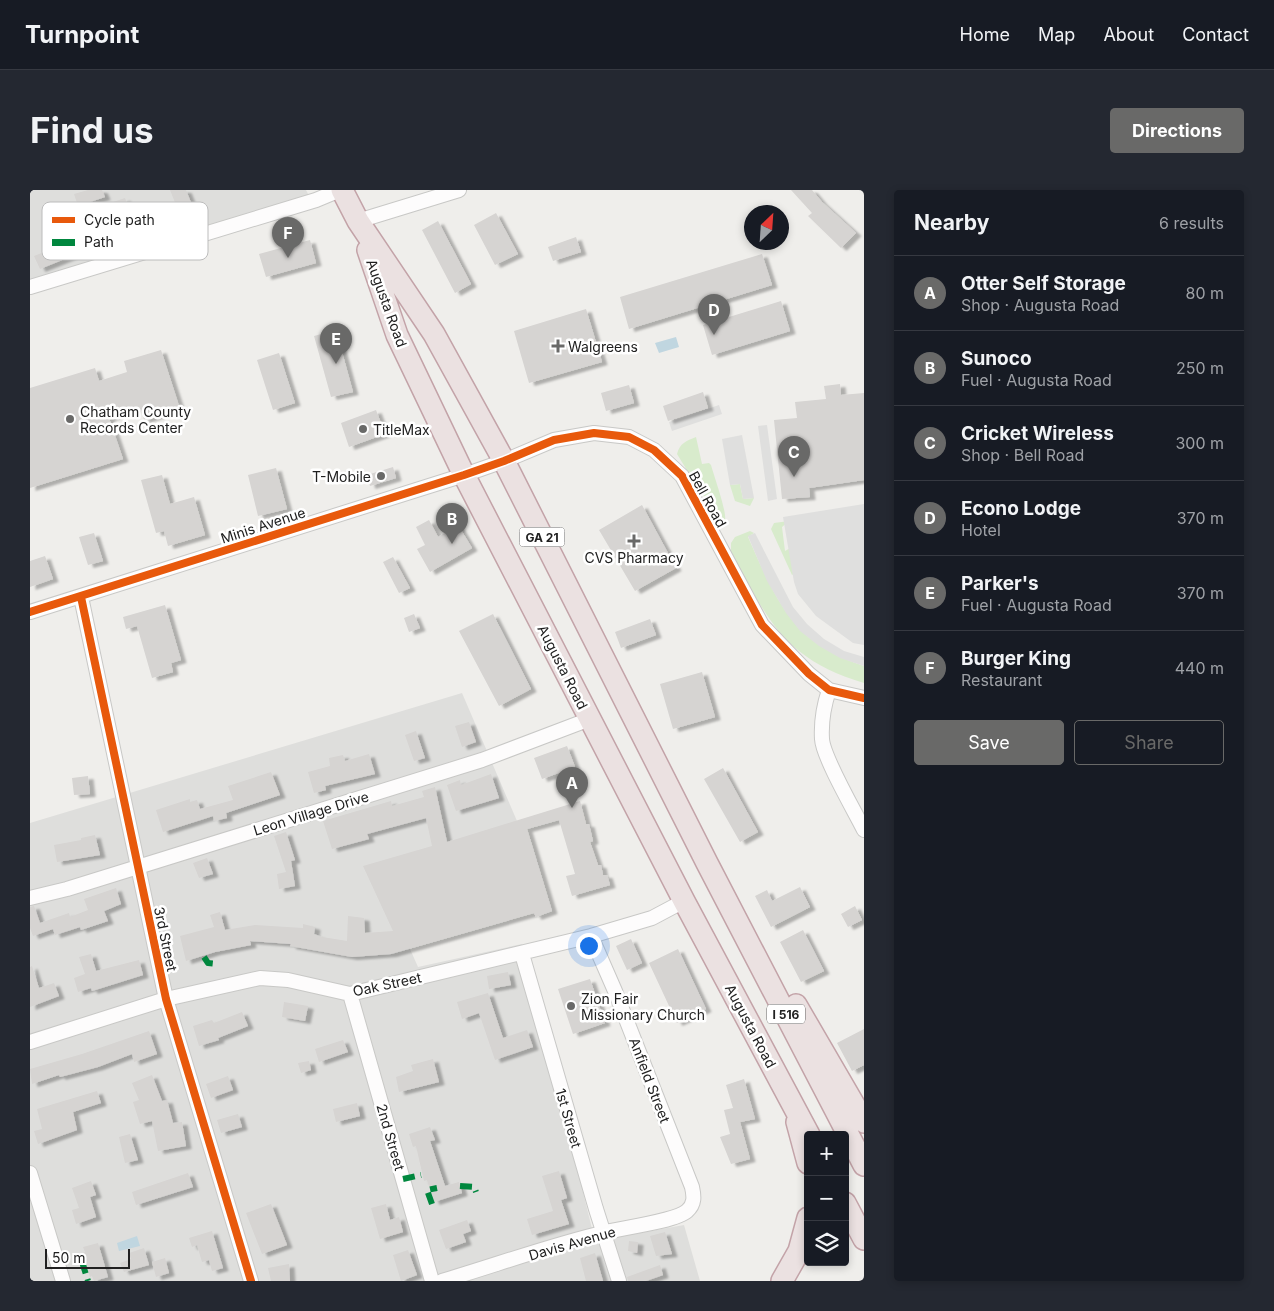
<!DOCTYPE html>
<meta charset="utf-8">
<style>
:root{--surface:#171b24;--page:#242831;--text:#f1f3f6;--muted:#9ea1a6;--line:#363941;--accent:#696968}
body{margin:0;font-family:Inter,sans-serif;background:var(--page);color:var(--text)}
.controls{position:absolute;right:15px;bottom:15px;display:grid;overflow:hidden;border-radius:5px;box-shadow:0 2px 8px #0003}
.controls button{width:45px;height:45px;display:grid;place-items:center;padding:0;border:0;border-bottom:1px solid var(--line);background:var(--surface);color:var(--text);font:25px sans-serif}
.compass{position:absolute;left:714px;top:15px;width:45px;height:45px;border-radius:50%;background:var(--surface);box-shadow:0 2px 8px #0003;rotate:25deg}
.scale{position:absolute;left:15px;bottom:12px;width:85px;box-sizing:border-box;padding-left:5px;border:2px solid #212121;border-top:0;font-size:14px;line-height:18px;white-space:nowrap;color:#212121;-webkit-text-stroke:4px #fff;paint-order:stroke}
.you{position:absolute;left:558px;top:755px;width:18px;height:18px;margin:-12px;border:4px solid #fff;border-radius:50%;background:#1a73e8;box-shadow:0 0 0 8px #1a73e833}
.badge{display:grid;place-items:center;width:32px;height:32px;border-radius:50%;background:var(--accent);color:#fff;font-size:16px;font-weight:700}
.pin{position:absolute;translate:-50% -41px;filter:drop-shadow(0 1px 2px #0008)}
.pin::after{content:'';position:absolute;top:26px;width:18px;height:15px;background:inherit;clip-path:polygon(0 0,100% 0,50% 100%)}
.list{margin:0;padding:0;list-style:none}
h2{display:flex;justify-content:space-between;align-items:center;height:65px;margin:0;padding:0 20px;font-size:21px}
h2 small{font-size:16px;font-weight:400;color:var(--muted)}
.list li{display:grid;grid-template-columns:32px 1fr auto;gap:15px;align-items:center;box-sizing:border-box;height:75px;padding:0 20px;border-top:1px solid var(--line)}
.list b{display:block;font-size:19px;white-space:nowrap}
.list p{margin:0;font-size:16px;white-space:nowrap;color:var(--muted)}
.list em{font-size:16px;font-style:normal;color:var(--muted)}
.actions{display:flex;gap:10px;padding:15px 20px}
.actions a{flex:1;padding:11px 0;border:1px solid var(--accent);border-radius:5px;text-align:center;font-size:18px;color:var(--accent)}
.actions .main{background:var(--accent);color:#fff}
.icon{flex:none;width:28px;height:28px;fill:none;stroke:currentColor;stroke-width:2;stroke-linecap:round;stroke-linejoin:round}
.map{position:relative;flex:none;width:834px;height:1091px;overflow:hidden;border-radius:5px}
header{display:flex;align-items:center;gap:30px;box-sizing:border-box;height:70px;padding:0 25px;background:var(--surface);border-bottom:1px solid var(--line)}
header strong{font-size:24px}
nav{display:flex;gap:28px;margin-inline-start:auto;font-size:18px}
.intro{display:flex;align-items:center;justify-content:space-between;box-sizing:border-box;height:120px;padding:0 30px}
h1{margin:0;font-size:35px}
.button{padding:12px 22px;border-radius:5px;background:var(--accent);color:#fff;font-size:18px;font-weight:700}
main{display:flex;gap:30px;padding:0 30px}
aside{flex:1;background:var(--surface);border-radius:5px;box-shadow:0 2px 8px #0003}
.map>svg:first-child{display:block}
</style>
<header>
<strong>Turnpoint</strong>
<nav><a>Home</a><a>Map</a><a>About</a><a>Contact</a></nav>
</header>
<div class="intro"><h1>Find us</h1><a class="button">Directions</a></div>
<main>
<div class="map">
<svg width="834" height="1091" viewBox="0 0 834 1091">
<defs>
<filter id="shadow"><feDropShadow dx="5.5" dy="3" stdDeviation="1" flood-color="#0004"/></filter>
</defs>
<rect width="100%" height="100%" fill="#efeeeb"/>
<!-- residential -->
<path fill="#dededc" d="M 0,0 L 276,0 L 285,17 L 0,104 Z
M 432,503 L 490,638 L 345,680 L 388,777 L 492,754 L 565,1051 L 654,1035 L 670,1091 L 0,1091 L 0,633 Z"/>
<!-- grass -->
<path fill="#d8ebcc" d="M 666,247 L 672,274 L 679,273 L 681,275 C 684,286 697,322 695,330 L 686,333 L 676,313 L 677,309 L 671,303 L 647,264 C 650,253 656,251 666,247 Z
M 710,294 L 713,309 L 724,308 L 720,316 L 705,311 L 700,295 Z
M 759,331 L 752,337 L 755,361 L 762,357 L 765,383 L 762,385 L 741,339 L 744,333 Z
M 720,341 L 724,343 L 718,347 C 746,410 763,453 834,476 L 834,493 C 754,469 738,430 701,362 L 701,353 L 705,347 Z"/>
<!-- parking -->
<path fill="#dfdfde" d="M 689,215 L 692,224 L 642,241 L 639,232 Z
M 737,235 L 747,309 L 738,311 L 728,236 Z
M 712,245 L 724,308 L 713,309 L 710,294 L 700,295 L 692,249 Z
M 834,314 L 834,455 L 823,453 L 786,426 L 768,404 L 764,392 L 753,327 Z
M 725,343 L 763,417 L 777,434 L 794,449 L 814,461 L 834,467 L 834,476 L 810,468 L 789,456 L 770,441 L 756,423 L 737,391 L 718,346 Z"/>
<!-- water -->
<path fill="#c0d6e0" d="M 646,147 L 649,157 L 629,163 L 625,153 Z
M 107,1046 L 110,1056 L 89,1061 L 87,1053 Z"/>
<!-- building -->
<path fill="#d6d4d2" filter="url(#shadow)" d="M 58,0 L 72,0 L 75,7 L 48,16 L 44,4 Z
M 140,0 L 156,0 L 164,20 L 150,25 Z
M 761,0 L 782,0 L 792,12 L 826,43 L 811,58 L 778,26 L 782,23 Z
M 95,8 L 106,39 L 92,45 L 80,13 Z
M 466,23 L 488,64 L 465,75 L 444,35 Z
M 408,31 L 441,94 L 425,103 L 392,40 Z
M 546,47 L 551,62 L 523,71 L 518,57 Z
M 280,50 L 286,73 L 236,87 L 229,64 Z
M 37,53 L 42,66 L 10,79 L 4,66 Z
M 732,64 L 742,95 L 599,139 L 590,107 Z
M 751,111 L 760,141 L 682,165 L 673,135 Z
M 556,119 L 572,172 L 499,193 L 484,141 Z
M 306,140 L 323,202 L 301,207 L 284,146 Z
M 131,160 L 150,219 L 114,230 L 110,218 L 79,228 L 93,269 L 0,298 L 0,198 L 65,178 L 69,191 L 97,182 L 94,171 Z
M 249,163 L 265,213 L 243,220 L 227,170 Z
M 810,194 L 811,205 L 834,203 L 834,290 L 779,298 L 780,307 L 752,309 L 744,230 L 767,228 L 765,212 L 796,209 L 794,196 Z
M 599,195 L 604,213 L 576,221 L 571,203 Z
M 673,202 L 678,218 L 638,231 L 633,216 Z
M 346,220 L 355,244 L 319,257 L 311,233 Z
M 363,277 L 366,288 L 340,296 L 337,285 Z
M 246,278 L 257,319 L 228,326 L 218,285 Z
M 132,285 L 140,314 L 164,307 L 175,345 L 138,356 L 134,341 L 126,343 L 111,290 Z
M 612,315 L 646,378 L 605,401 L 569,340 Z
M 399,330 L 408,347 L 428,335 L 442,358 L 400,382 L 387,359 L 395,355 L 386,337 Z
M 64,343 L 73,371 L 58,375 L 49,347 Z
M 15,366 L 23,389 L 0,397 L 0,371 Z
M 363,367 L 380,398 L 369,403 L 353,372 Z
M 135,415 L 151,470 L 141,473 L 143,482 L 122,488 L 107,436 L 96,439 L 93,427 Z
M 384,424 L 390,438 L 379,442 L 374,428 Z
M 463,424 L 501,499 L 469,516 L 429,441 Z
M 620,429 L 626,445 L 591,458 L 585,442 Z
M 672,482 L 685,527 L 643,539 L 630,494 Z
M 439,532 L 446,552 L 432,557 L 425,536 Z
M 386,541 L 395,568 L 384,571 L 375,545 Z
M 537,556 L 545,577 L 512,589 L 504,568 Z
M 339,564 L 345,584 L 295,596 L 296,600 L 284,603 L 278,582 L 300,576 L 299,568 L 313,565 L 315,571 Z
M 693,578 L 728,642 L 710,652 L 674,589 Z
M 241,582 L 250,605 L 196,623 L 197,628 L 184,631 L 183,626 L 133,642 L 126,620 L 160,609 L 160,612 L 167,610 L 170,619 L 203,610 L 198,596 Z
M 461,584 L 469,608 L 426,621 L 417,595 L 430,590 L 431,595 Z
M 58,586 L 60,604 L 44,605 L 42,588 Z
M 405,597 L 417,652 L 550,611 L 556,634 L 559,634 L 563,651 L 560,652 L 568,675 L 571,675 L 573,685 L 577,685 L 580,695 L 542,706 L 536,686 L 545,684 L 529,630 L 497,639 L 522,721 L 506,727 L 504,723 L 361,764 L 322,767 L 260,756 L 261,754 L 220,751 L 221,755 L 185,762 L 156,771 L 150,746 L 184,737 L 180,725 L 190,722 L 195,740 L 225,735 L 273,738 L 273,734 L 285,737 L 284,744 L 292,747 L 317,751 L 318,726 L 334,728 L 335,743 L 363,741 L 333,676 L 402,656 L 396,628 L 337,644 L 339,649 L 302,659 L 293,631 L 361,611 L 362,616 L 394,607 L 392,601 Z
M 256,642 L 265,670 L 261,671 L 265,696 L 249,699 L 247,684 L 256,682 L 244,646 Z
M 65,645 L 70,665 L 27,672 L 24,655 L 51,650 L 51,648 Z
M 177,668 L 183,684 L 169,688 L 163,673 Z
M 770,697 L 780,717 L 741,737 L 725,706 L 737,700 L 742,711 Z
M 86,698 L 91,714 L 74,721 L 78,731 L 51,740 L 50,737 L 25,745 L 23,739 L 3,746 L 0,738 L 0,717 L 4,716 L 10,733 L 39,723 L 40,727 L 58,720 L 54,709 Z
M 825,716 L 832,730 L 818,737 L 811,724 Z
M 773,740 L 794,781 L 771,792 L 750,752 Z
M 601,749 L 612,773 L 597,780 L 586,756 Z
M 648,759 L 676,819 L 647,833 L 619,773 Z
M 61,764 L 66,781 L 109,770 L 113,785 L 62,801 L 61,798 L 48,802 L 44,788 L 55,784 L 49,767 Z
M 2,776 L 9,798 L 24,793 L 29,806 L 0,817 L 0,777 Z
M 478,782 L 481,795 L 459,799 L 457,786 Z
M 560,789 L 575,833 L 543,844 L 528,799 Z
M 458,803 L 473,848 L 497,840 L 503,857 L 465,870 L 449,823 L 432,829 L 427,812 Z
M 254,812 L 278,816 L 275,831 L 252,827 Z
M 212,822 L 218,836 L 188,848 L 189,850 L 169,856 L 163,836 L 182,830 L 184,833 Z
M 834,839 L 834,875 L 822,881 L 807,853 Z
M 119,841 L 127,864 L 104,872 L 102,864 L 68,877 L 30,887 L 29,885 L 2,894 L 0,879 L 52,864 Z
M 313,850 L 318,862 L 289,872 L 285,859 Z
M 403,869 L 409,892 L 369,902 L 366,887 L 383,881 L 381,875 Z
M 279,871 L 281,880 L 271,883 L 268,873 Z
M 122,885 L 132,911 L 137,910 L 143,933 L 152,932 L 156,956 L 128,961 L 122,931 L 110,934 L 103,912 L 109,910 L 102,893 Z
M 198,886 L 203,900 L 181,908 L 176,894 Z
M 714,889 L 725,929 L 710,932 L 720,969 L 701,974 L 690,947 L 700,944 L 694,920 L 703,918 L 696,895 Z
M 67,901 L 71,913 L 43,922 L 47,940 L 8,954 L 4,941 L 12,939 L 7,919 Z
M 327,913 L 330,926 L 306,932 L 303,919 Z
M 208,924 L 212,937 L 191,943 L 187,930 Z
M 400,937 L 405,950 L 400,951 L 415,996 L 429,992 L 432,1003 L 404,1012 L 397,990 L 394,991 L 386,956 L 383,957 L 379,944 Z
M 100,944 L 108,970 L 95,973 L 89,947 Z
M 529,981 L 537,1008 L 531,1010 L 539,1034 L 502,1045 L 497,1029 L 523,1021 L 512,986 Z
M 158,983 L 163,997 L 106,1015 L 102,1002 Z
M 61,991 L 66,1005 L 60,1007 L 66,1027 L 46,1034 L 42,1020 L 49,1018 L 42,998 Z
M 241,1014 L 257,1055 L 232,1064 L 216,1023 Z
M 356,1014 L 360,1030 L 369,1027 L 373,1042 L 350,1049 L 341,1018 Z
M 437,1030 L 441,1041 L 433,1044 L 436,1052 L 416,1059 L 409,1040 Z
M 182,1041 L 193,1078 L 182,1081 L 179,1070 L 172,1072 L 167,1055 L 162,1057 L 159,1048 Z
M 635,1042 L 642,1064 L 626,1066 L 620,1046 Z
M 599,1051 L 608,1052 L 607,1063 L 598,1061 Z
M 68,1053 L 78,1087 L 64,1091 L 62,1086 L 60,1087 L 53,1063 L 55,1062 L 53,1057 Z
M 114,1058 L 119,1075 L 94,1082 L 90,1073 L 101,1069 L 99,1063 Z
M 378,1060 L 387,1085 L 371,1091 L 363,1065 Z
M 565,1063 L 573,1091 L 556,1091 L 550,1068 Z
M 135,1068 L 139,1083 L 126,1087 L 122,1072 Z
M 259,1074 L 260,1091 L 241,1091 L 238,1078 Z
M 630,1075 L 633,1085 L 616,1091 L 598,1091 L 597,1087 Z"/>
<g fill="none" stroke-linecap="round" stroke-linejoin="round">
<!-- minor casing -->
<g stroke="#c8c8c6" stroke-width="16">
<path id="minor" d="M 328,31 L 429,0
M 0,97 L 286,10 L 310,0
M 51,407 L 136,809 L 221,1091
M 0,422 L 434,285 L 474,271 L 524,250 L 564,243 L 599,247 L 624,260 L 652,286 L 732,435 L 779,484 L 799,500 L 834,508
M 799,500 C 794,515 791,532 792,549 C 793,567 824,620 834,640
M 0,708 L 37,699 L 452,570 L 560,529
M 492,764 L 566,1019 L 589,1091
M 320,804 L 402,1091
M 0,852 L 136,809 L 230,788 L 258,790 L 320,804 L 561,746 L 622,728 L 654,711
M 0,983 L 33,1091
M 412,1091 C 466,1075 521,1055 576,1042 C 593,1038 646,1031 657,1021 C 665,1014 664,1006 662,997 L 585,801 L 561,746"/>
</g>
<!-- highway casing -->
<g stroke="#c3a3a8" stroke-width="24">
<path id="highway" d="M 312,0 L 328,31 L 404,144 L 474,271 L 677,673 L 834,975
M 338,60 L 367,145 L 434,285 L 654,711 L 779,945
M 766,815 L 834,932
M 767,932 L 778,973
M 815,1013 L 834,1049
M 752,1091 L 769,1061 L 778,1028"/>
</g>
<!-- minor -->
<use href="#minor" stroke="#fdfcfc" stroke-width="14"/>
<!-- highway -->
<use href="#highway" stroke="#ebe1e1" stroke-width="21"/>
<!-- quiet -->
<path stroke="#00873e" stroke-width="6" stroke-dasharray="12 6" stroke-linecap="butt" d="M 174,767 L 178,773 L 187,774
M 373,989 L 391,985
M 430,996 L 444,997 L 446,1002
M 402,1014 L 397,1000 L 407,998
M 56,1074 L 53,1075 L 58,1091"/>
<!-- cycleway casing -->
<g stroke="#fff" stroke-width="11">
<path id="cycleway" d="M 51,407 L 136,809 L 221,1091
M 0,422 L 434,285 L 474,271 L 524,250 L 564,243 L 599,247 L 624,260 L 652,286 L 732,435 L 779,484 L 799,500 L 834,508"/>
</g>
<!-- cycleway -->
<use href="#cycleway" stroke="#e8590c" stroke-width="8"/>
</g>
<!-- markers -->
<g fill="#696968" stroke="#fff" stroke-width="2">
<path d="M525.5 148.5h5v5h5v5h-5v5h-5v-5h-5v-5h5z"/>
<circle cx="40" cy="229" r="5"/>
<circle cx="333" cy="239" r="5"/>
<circle cx="351" cy="286" r="5"/>
<path d="M601.5 343.5h5v5h5v5h-5v5h-5v-5h-5v-5h5z"/>
<circle cx="541" cy="816" r="5"/>
</g>
<g text-anchor="middle" dominant-baseline="central" stroke-width="5" stroke-linejoin="round" paint-order="stroke">
<!-- shield labels -->
<g fill="#fff" stroke="#646464" stroke-width="1">
<rect x="489.5" y="337.5" width="45" height="19" rx="4"/>
<rect x="737" y="814.5" width="38" height="19" rx="4"/>
</g>
<g font-size="12" font-weight="bold" fill="#212121">
<text x="512" y="347">GA 21</text>
<text x="756" y="824">I 516</text>
</g>
<!-- street labels -->
<g font-size="14" fill="#212121" stroke="#fff">
<text transform="translate(357 113) rotate(70)">Augusta Road</text>
<text transform="translate(678 309) rotate(61)">Bell Road</text>
<text transform="translate(233 335) rotate(-18)">Minis Avenue</text>
<text transform="translate(533 477) rotate(63)">Augusta Road</text>
<text transform="translate(281 623) rotate(-17)">Leon Village Drive</text>
<text transform="translate(136 749) rotate(78)">3rd Street</text>
<text transform="translate(357 794) rotate(-12)">Oak Street</text>
<text transform="translate(721 836) rotate(62)">Augusta Road</text>
<text transform="translate(620 890) rotate(69)">Anfield Street</text>
<text transform="translate(539 928) rotate(74)">1st Street</text>
<text transform="translate(361 947) rotate(74)">2nd Street</text>
<text transform="translate(542 1053) rotate(-16)">Davis Avenue</text>
</g>
<!-- poi labels -->
<g font-size="14" fill="#212121" stroke="#fff" text-anchor="start">
<text x="538" y="156">Walgreens</text>
<text x="50" y="221">Chatham County<tspan x="50" dy="16">Records Center</tspan></text>
<text x="343" y="239">TitleMax</text>
<text x="341" y="286" text-anchor="end">T-Mobile</text>
<text x="604" y="367" text-anchor="middle">CVS Pharmacy</text>
<text x="551" y="808">Zion Fair<tspan x="551" dy="16">Missionary Church</tspan></text>
</g>
</g>
<!-- legend -->
<rect x="12" y="12" width="166" height="58" rx="8" fill="#fff" stroke="#bcbcbc" stroke-width="1"/>
<rect x="22" y="27" width="23" height="6" fill="#e8590c"/>
<rect x="22" y="49" width="23" height="7" fill="#00873e"/>
<g font-size="14" fill="#212121">
<text x="54" y="35">Cycle path</text>
<text x="54" y="57">Path</text>
</g>
</svg>
<div class="controls">
<button>+</button>
<button>−</button>
<button><svg class="icon" aria-label="layers" viewBox="0 0 24 24"><path d="M12 4l9 5-9 5-9-5zM3 14l9 5 9-5"/></svg></button>
</div>
<svg class="compass" viewBox="-18 -18 36 36"><path d="M0-13l5 13h-10z" fill="#e53935"/><path d="M0 13l5-13h-10z" fill="#9ea1a6"/></svg>
<div class="scale">50 m</div>
<div class="you"></div>
<div class="pin badge" style="left:542px;top:618px">A</div>
<div class="pin badge" style="left:422px;top:354px">B</div>
<div class="pin badge" style="left:764px;top:287px">C</div>
<div class="pin badge" style="left:684px;top:145px">D</div>
<div class="pin badge" style="left:306px;top:174px">E</div>
<div class="pin badge" style="left:258px;top:68px">F</div>
</div>
<aside>
<h2>Nearby<small>6 results</small></h2>
<ul class="list">
<li><span class="badge">A</span><div><b>Otter Self Storage</b><p>Shop · Augusta Road</p></div><em>80 m</em></li>
<li><span class="badge">B</span><div><b>Sunoco</b><p>Fuel · Augusta Road</p></div><em>250 m</em></li>
<li><span class="badge">C</span><div><b>Cricket Wireless</b><p>Shop · Bell Road</p></div><em>300 m</em></li>
<li><span class="badge">D</span><div><b>Econo Lodge</b><p>Hotel</p></div><em>370 m</em></li>
<li><span class="badge">E</span><div><b>Parker's</b><p>Fuel · Augusta Road</p></div><em>370 m</em></li>
<li><span class="badge">F</span><div><b>Burger King</b><p>Restaurant</p></div><em>440 m</em></li>
</ul>
<div class="actions"><a class="main">Save</a><a>Share</a></div>
</aside>
</main>
